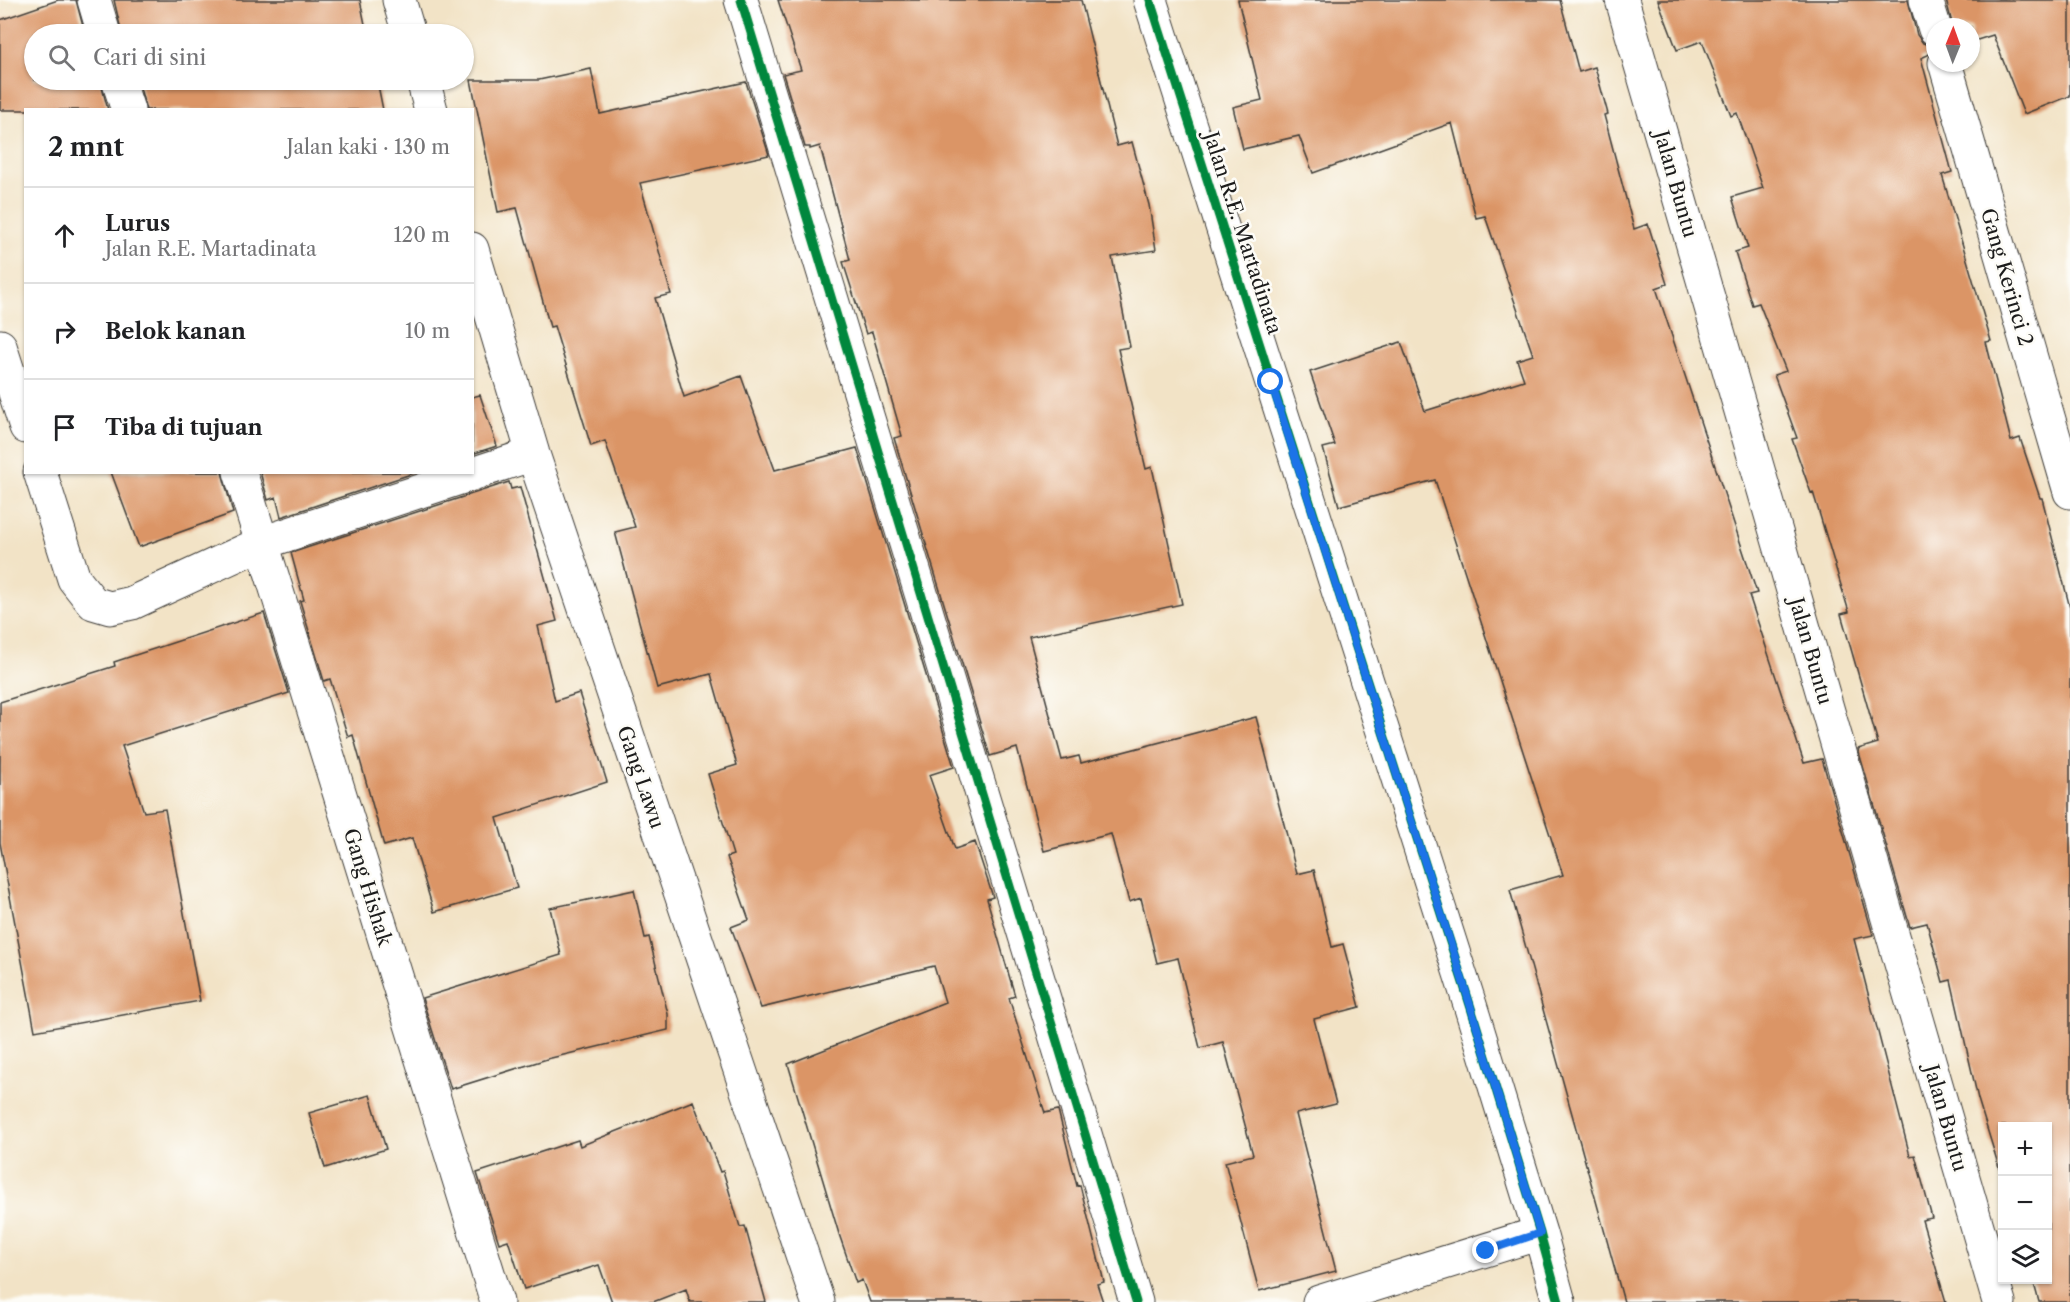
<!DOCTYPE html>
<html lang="id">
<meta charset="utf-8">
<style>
:root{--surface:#fff;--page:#f6f6f6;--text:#202124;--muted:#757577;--line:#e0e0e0}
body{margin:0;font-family:"Libre Caslon Text",serif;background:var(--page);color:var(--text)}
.controls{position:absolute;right:18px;bottom:18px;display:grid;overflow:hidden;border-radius:0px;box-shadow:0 2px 4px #0004}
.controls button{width:54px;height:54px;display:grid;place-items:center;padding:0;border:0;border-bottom:2px solid var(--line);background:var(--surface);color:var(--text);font:30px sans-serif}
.compass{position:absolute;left:1926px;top:18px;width:54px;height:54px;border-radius:50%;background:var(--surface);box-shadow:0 2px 4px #0004;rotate:1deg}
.stop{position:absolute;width:18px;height:18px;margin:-14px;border:4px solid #1a73e8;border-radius:50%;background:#fff}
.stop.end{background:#1a73e8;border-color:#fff;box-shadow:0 2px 6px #0008}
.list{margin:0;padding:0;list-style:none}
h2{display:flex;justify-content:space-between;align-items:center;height:78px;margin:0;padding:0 24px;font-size:26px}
h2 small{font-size:20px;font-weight:400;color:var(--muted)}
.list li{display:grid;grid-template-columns:39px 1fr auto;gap:18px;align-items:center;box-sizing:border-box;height:96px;padding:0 24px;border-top:2px solid var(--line)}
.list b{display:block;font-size:22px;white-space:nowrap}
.list p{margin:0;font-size:20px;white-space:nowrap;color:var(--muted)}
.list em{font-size:20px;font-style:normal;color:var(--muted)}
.icon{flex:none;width:33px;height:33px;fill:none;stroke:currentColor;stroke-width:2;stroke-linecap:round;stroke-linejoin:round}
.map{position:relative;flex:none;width:2070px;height:1302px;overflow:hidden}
.search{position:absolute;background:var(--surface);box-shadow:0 2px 4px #0004;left:24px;top:24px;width:450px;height:66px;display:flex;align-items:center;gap:15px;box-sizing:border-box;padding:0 21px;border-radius:33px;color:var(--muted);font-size:22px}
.panel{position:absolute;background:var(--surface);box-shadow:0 2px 4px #0004;left:24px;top:108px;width:450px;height:366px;border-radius:0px}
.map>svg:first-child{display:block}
</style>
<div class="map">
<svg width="2070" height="1302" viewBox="0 0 2070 1302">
<rect width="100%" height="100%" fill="#fdfcf7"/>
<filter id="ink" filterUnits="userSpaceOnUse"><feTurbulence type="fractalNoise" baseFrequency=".0167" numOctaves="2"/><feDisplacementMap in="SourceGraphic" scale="12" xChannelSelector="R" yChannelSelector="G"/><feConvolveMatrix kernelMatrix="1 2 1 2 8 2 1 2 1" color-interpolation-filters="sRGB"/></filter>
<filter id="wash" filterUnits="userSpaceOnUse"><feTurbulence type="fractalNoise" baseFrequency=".008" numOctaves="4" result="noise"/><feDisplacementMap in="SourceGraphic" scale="24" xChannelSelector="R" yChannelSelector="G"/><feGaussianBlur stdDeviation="1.35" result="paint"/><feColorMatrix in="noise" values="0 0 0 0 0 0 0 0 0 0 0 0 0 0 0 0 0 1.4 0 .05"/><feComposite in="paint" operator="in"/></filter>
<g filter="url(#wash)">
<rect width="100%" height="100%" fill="#f2e3c6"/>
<g id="blocks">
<!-- building -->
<path fill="#db9566" d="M 58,0 L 76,0 L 85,34 L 34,34 L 34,80 L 100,80 L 108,110 L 0,110 L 0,20 Z
M 114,0 L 360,0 L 367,34 L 122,34 Z
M 778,0 L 1081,0 L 1117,146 L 1132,142 L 1149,205 L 1156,250 L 1112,257 L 1130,347 L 1118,349 L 1146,469 L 1152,467 L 1182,604 L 1029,637 L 1062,760 L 1079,756 L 1081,763 L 1256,717 L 1297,874 L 1314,870 L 1332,947 L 1343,944 L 1360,1007 L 1314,1019 L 1336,1104 L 1296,1114 L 1336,1271 L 1259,1291 L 1225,1162 L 1253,1155 L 1223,1042 L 1200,1048 L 1178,958 L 1157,963 L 1141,898 L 1129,902 L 1111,834 L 1044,851 L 1017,748 L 990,756 L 894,438 L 902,436 L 872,332 L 866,334 L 843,262 L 850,260 L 820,146 L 810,149 L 810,147 L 805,147 L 783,74 L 801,70 Z
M 1238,0 L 1560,0 L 1579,72 L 1595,67 L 1608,114 L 1604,115 L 1634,229 L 1648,224 L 1667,284 L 1656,288 L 1757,593 L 1749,595 L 1804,763 L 1822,759 L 1873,935 L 1854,939 L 1910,1156 L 1915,1155 L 1932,1218 L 1922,1220 L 1946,1302 L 1624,1302 L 1510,890 L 1563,875 L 1435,480 L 1339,506 L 1323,448 L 1335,445 L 1310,372 L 1401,342 L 1425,411 L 1524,380 L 1517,360 L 1533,355 L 1485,216 L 1476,218 L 1452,123 L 1313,173 L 1299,136 L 1243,149 L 1233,107 L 1262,100 Z
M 1658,0 L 1908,0 L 1917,35 L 1923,43 L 1935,47 L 1928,55 L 1921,58 L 1952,172 L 1942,175 L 1991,341 L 1986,342 L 2011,441 L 2020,438 L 2040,498 L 2042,498 L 2070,608 L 2070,1302 L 2039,1302 L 2033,1280 L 2048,1280 L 2048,1126 L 2002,1126 L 2002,1177 L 1978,1099 L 1951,980 L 1943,982 L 1927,923 L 1910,927 L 1858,749 L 1878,743 L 1841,614 L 1849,612 L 1813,492 L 1811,493 L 1792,439 L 1797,438 L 1774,375 L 1786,371 L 1759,303 L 1752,305 L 1735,252 L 1748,248 L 1732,197 L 1763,188 L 1737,113 L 1731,116 L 1702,41 L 1677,50 Z
M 1946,0 L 2070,0 L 2070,96 L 2024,114 L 1993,35 L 1971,42 L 1971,27 L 1953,27 Z
M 591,69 L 600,114 L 746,82 L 769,155 L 640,183 L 671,294 L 655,298 L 684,397 L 741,376 L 775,470 L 857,448 L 954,767 L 929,775 L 955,849 L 975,842 L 993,897 L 987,899 L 1015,996 L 1009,998 L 1045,1113 L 1058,1110 L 1077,1186 L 1080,1185 L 1104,1282 L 1097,1284 L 1103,1302 L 870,1302 L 862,1280 L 856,1283 L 839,1234 L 788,1064 L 945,1002 L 934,966 L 761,1008 L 731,927 L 749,920 L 727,857 L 733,855 L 708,774 L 737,765 L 711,674 L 657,688 L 615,532 L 635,527 L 605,441 L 591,446 L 554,326 L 550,327 L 517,208 L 498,212 L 471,80 L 539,80 Z
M 138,80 L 377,80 L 383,110 L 146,110 Z
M 480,395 L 497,446 L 472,454 L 472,397 Z
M 111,472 L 222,472 L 233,513 L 139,547 Z
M 260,472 L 417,472 L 281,517 L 276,497 L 268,500 Z
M 509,482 L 511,489 L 520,487 L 557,621 L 538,626 L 555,701 L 579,693 L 607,782 L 497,818 L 517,888 L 434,912 L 412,838 L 384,846 L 353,735 L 348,737 L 330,679 L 324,681 L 300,601 L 304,600 L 291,553 Z
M 264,613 L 289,693 L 122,746 L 144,812 L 165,809 L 200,1001 L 35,1031 L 0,843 L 0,702 L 115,666 L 114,662 Z
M 634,890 L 645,938 L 649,937 L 668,1014 L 668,1030 L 547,1059 L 451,1089 L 422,998 L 561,955 L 550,908 Z
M 370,1095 L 386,1149 L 325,1168 L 309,1113 Z
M 693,1101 L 720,1172 L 723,1171 L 740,1227 L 745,1226 L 766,1302 L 690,1302 L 686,1289 L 653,1302 L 612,1302 L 599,1265 L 524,1289 L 508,1240 L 499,1243 L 477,1173 L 578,1140 L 580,1146 Z"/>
</g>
</g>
<g filter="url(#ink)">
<use href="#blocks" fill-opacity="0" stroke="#3c3a36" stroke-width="1.5"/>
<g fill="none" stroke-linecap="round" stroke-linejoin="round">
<!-- minor casing -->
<g stroke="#3c3a36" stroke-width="35">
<path id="minor" d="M 94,0 L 104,34
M 399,0 L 409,34
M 741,0 L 1136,1302
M 1150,0 L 1471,1008 L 1540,1233 L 1559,1302
M 1622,0 L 1999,1302
M 1926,0 L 1935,29
M 1945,63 L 2070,492
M 118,80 L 128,110
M 423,80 L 431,110
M 472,249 L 533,454 L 818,1302
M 0,346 L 26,427
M 40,472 L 74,579 L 93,603 L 110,608 L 132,603 L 262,543 L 533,454
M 240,472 L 497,1302
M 1319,1302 L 1540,1233"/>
</g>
<!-- minor -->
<use href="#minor" stroke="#fff" stroke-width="33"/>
<!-- cycleway casing -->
<g stroke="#fdfcf7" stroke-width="13">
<path id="cycleway" d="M 741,0 L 1136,1302
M 1150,0 L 1471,1008 L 1540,1233 L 1559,1302"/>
</g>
<!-- cycleway -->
<use href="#cycleway" stroke="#00873e" stroke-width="9"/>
</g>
</g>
<g fill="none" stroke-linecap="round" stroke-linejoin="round" filter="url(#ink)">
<!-- route -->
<path stroke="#1a73e8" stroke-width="8" d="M 1271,382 L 1464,985 L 1540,1233 L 1486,1251"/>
</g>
<g text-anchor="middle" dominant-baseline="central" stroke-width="5" stroke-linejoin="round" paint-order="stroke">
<!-- street labels -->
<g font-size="20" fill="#1c1c1c" stroke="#fdfcf7">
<text transform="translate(1676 184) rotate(74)">Jalan Buntu</text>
<text transform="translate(1243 233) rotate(72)">Jalan R.E. Martadinata</text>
<text transform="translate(2007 277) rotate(74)">Gang Kerinci 2</text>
<text transform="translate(1811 651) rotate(74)">Jalan Buntu</text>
<text transform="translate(641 777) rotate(71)">Gang Lawu</text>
<text transform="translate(368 887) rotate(73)">Gang Hishak</text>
<text transform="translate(1946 1118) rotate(74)">Jalan Buntu</text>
</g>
</g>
</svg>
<div class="controls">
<button>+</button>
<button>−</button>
<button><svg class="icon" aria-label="layers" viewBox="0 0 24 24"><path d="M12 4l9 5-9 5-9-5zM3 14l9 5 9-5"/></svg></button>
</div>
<svg class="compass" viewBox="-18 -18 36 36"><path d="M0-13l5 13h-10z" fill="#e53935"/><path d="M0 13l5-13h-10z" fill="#757577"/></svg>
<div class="stop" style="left:1271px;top:382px"></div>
<div class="stop end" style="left:1486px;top:1251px"></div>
<div class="search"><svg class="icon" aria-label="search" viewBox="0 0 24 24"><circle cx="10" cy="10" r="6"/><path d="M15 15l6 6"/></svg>Cari di sini</div>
<section class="panel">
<h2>2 mnt<small>Jalan kaki · 130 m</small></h2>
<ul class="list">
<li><svg class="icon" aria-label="ahead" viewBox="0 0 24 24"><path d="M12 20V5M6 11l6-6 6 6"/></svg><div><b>Lurus</b><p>Jalan R.E. Martadinata</p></div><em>120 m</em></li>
<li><svg class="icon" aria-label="right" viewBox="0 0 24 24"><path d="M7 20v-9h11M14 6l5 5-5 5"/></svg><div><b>Belok kanan</b></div><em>10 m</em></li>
<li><svg class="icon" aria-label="arrive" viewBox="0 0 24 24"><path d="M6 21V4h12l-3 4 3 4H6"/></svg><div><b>Tiba di tujuan</b></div></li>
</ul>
</section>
</div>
